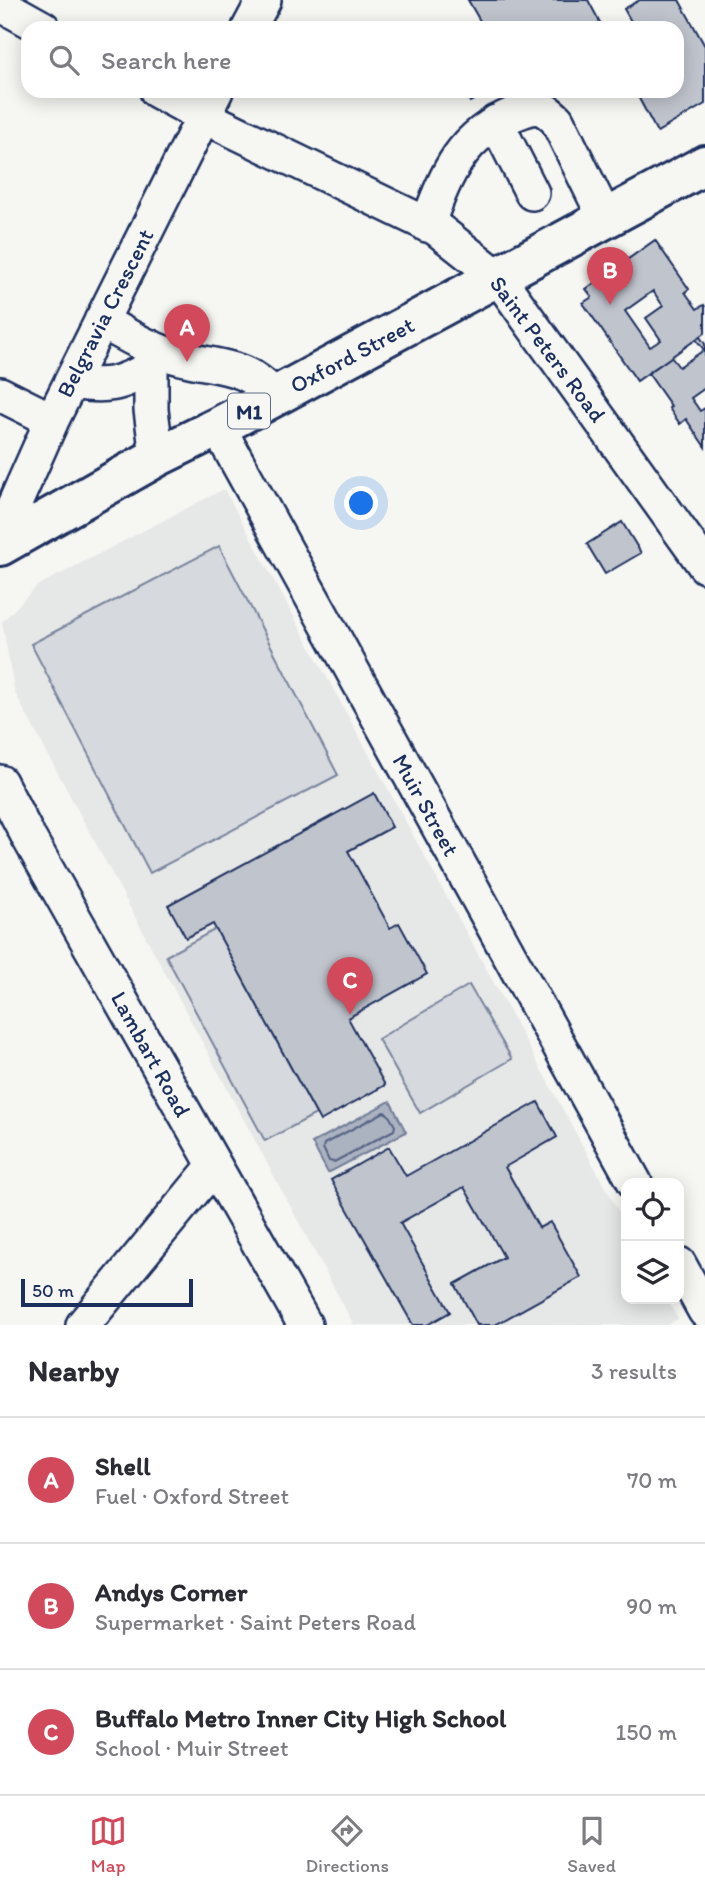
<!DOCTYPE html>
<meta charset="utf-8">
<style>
:root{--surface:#fff;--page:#f7f7f7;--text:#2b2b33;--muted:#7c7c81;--line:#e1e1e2;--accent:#d1495b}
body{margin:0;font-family:Itim,sans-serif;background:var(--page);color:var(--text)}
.controls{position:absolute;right:21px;bottom:21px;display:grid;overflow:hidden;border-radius:14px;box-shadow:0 4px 18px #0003}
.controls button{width:63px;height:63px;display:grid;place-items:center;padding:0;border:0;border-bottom:2px solid var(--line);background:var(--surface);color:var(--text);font:35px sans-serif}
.scale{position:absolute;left:21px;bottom:18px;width:172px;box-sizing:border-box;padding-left:7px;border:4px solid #1b2f5e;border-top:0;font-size:19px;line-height:24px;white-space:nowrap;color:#1b2f5e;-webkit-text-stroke:5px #f6f6f2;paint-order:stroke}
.you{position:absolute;left:362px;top:504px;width:24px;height:24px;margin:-18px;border:5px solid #fff;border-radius:50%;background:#1a73e8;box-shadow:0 0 0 10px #1a73e833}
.badge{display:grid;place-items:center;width:46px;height:46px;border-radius:50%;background:var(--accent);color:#fff;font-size:23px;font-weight:700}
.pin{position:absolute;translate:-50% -58px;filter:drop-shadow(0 2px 4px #0008)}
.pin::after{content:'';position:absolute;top:37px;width:24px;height:21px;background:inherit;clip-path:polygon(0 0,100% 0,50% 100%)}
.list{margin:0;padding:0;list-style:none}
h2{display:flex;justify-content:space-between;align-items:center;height:91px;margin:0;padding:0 28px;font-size:30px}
h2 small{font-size:23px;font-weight:400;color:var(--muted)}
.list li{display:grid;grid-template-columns:46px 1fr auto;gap:21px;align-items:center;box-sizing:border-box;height:126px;padding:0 28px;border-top:2px solid var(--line)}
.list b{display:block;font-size:26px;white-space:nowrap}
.list p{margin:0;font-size:23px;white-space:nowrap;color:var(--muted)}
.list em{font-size:23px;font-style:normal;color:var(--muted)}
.icon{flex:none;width:38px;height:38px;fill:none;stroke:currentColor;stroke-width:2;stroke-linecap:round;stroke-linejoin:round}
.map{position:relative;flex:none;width:705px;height:1325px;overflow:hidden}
.search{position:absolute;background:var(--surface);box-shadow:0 4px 18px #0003;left:21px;right:21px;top:21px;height:77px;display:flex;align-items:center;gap:18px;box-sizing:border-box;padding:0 24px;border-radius:21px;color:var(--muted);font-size:26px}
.sheet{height:469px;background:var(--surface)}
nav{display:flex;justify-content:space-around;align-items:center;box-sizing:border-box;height:98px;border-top:2px solid var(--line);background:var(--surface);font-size:19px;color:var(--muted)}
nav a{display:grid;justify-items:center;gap:4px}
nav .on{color:var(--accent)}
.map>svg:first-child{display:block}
</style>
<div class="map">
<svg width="705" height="1325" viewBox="0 0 705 1325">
<rect width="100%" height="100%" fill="#f6f6f2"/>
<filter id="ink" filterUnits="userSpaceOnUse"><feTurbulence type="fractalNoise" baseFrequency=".0143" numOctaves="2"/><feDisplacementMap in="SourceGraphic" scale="14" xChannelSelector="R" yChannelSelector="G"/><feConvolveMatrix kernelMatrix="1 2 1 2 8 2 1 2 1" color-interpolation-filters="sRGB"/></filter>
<g filter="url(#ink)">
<!-- built -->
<path fill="#e6e7e7" d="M 224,489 L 626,1225 L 626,1299 L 667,1299 L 678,1319 L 668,1325 L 354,1325 L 15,693 L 2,622 L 37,586 Z"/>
<!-- green -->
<path fill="#d6d9dd" stroke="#78849e" stroke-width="2" d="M 219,546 L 338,775 L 150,873 L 31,644 Z
M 216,929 L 316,1114 L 265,1141 L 166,956 Z
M 469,985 L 512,1059 L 420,1113 L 378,1039 Z"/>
<!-- water -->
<path fill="#abb2c0" stroke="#717e99" stroke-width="2" d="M 390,1101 L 406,1132 L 328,1173 L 312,1143 Z"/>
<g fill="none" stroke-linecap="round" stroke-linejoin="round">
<!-- shore -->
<path stroke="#556385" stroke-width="2" d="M 384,1112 L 388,1114 L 395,1126 L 394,1130 L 334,1162 L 329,1161 L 323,1148 L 324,1144 Z"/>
</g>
<!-- building -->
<path fill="#c0c4cd" stroke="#1b2f5e" stroke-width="2" fill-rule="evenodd" d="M 468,0 L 588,0 L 603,28 L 484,28 Z
M 640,0 L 679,0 L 705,46 L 705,104 L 657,132 L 635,91 L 677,91 L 677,28 L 623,28 L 632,23 L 624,9 Z
M 464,91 L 490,91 L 470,102 Z
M 655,240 L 689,289 L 685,292 L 697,309 L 704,305 L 705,307 L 705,333 L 637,381 L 583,303 L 592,297 L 586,289 ZM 653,291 L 663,306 L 646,318 L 661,340 L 650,347 L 625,311 Z
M 700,337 L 705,344 L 705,388 L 691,398 L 700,411 L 705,408 L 705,447 L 686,419 L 680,424 L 669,408 L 671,406 L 648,373 L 671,357 L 679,367 L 704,350 L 696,339 Z
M 622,522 L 641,553 L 605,574 L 587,544 Z
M 374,793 L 392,827 L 348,851 L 390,928 L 399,923 L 427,974 L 348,1018 L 385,1085 L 320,1121 L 213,924 L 186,938 L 168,905 Z
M 538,1102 L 557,1137 L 505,1167 L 539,1228 L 550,1222 L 581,1277 L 495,1325 L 477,1325 L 455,1284 L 504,1257 L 464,1187 L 400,1223 L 450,1312 L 427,1325 L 413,1325 L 331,1180 L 389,1147 L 406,1176 Z"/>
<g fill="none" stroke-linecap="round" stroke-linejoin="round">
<!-- minor casing -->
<g stroke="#1b2f5e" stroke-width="38">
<path id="minor" d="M 0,4 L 43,28
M 249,28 L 264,0
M 157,91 L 203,116 L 437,229 L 498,277 L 705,566
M 496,122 L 532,193
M 427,225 C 447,173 460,136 514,114 C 536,105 540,104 557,120 L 605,218
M 101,321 C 126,335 153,351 181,358 C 219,368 247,364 275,397
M 151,347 L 151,410 L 157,457
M 71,382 C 107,388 118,385 151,368
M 0,394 L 52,420
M 218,427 L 635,1183
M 0,537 L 52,420 L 216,91
M 0,782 L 29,838 L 305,1325
M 679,1264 L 705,1311
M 83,1325 L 214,1166"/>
</g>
<!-- major casing -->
<g stroke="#1b2f5e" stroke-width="44">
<path id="major" d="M 0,546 L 157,457 L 218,427 L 705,165"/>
</g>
<!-- minor -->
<use href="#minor" stroke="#f6f6f2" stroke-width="33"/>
<!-- major -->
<use href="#major" stroke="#f6f6f2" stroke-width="38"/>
</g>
</g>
<g text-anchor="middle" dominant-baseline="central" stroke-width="5" stroke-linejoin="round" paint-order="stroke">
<!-- shield labels -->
<rect fill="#f6f6f2" stroke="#5d6b8a" stroke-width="2" x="228" y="393.5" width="42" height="35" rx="5"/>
<g font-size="21" font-weight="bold" fill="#1b2f5e">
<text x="249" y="411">M1</text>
</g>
<!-- street labels -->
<g font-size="23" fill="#1b2f5e" stroke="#f6f6f2">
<text transform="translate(105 313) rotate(-63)">Belgravia Crescent</text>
<text transform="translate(548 349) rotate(53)">Saint Peters Road</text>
<text transform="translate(352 355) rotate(-28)">Oxford Street</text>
<text transform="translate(426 805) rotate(61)">Muir Street</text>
<text transform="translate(151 1054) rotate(61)">Lambart Road</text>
</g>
</g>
</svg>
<div class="controls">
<button><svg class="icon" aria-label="locate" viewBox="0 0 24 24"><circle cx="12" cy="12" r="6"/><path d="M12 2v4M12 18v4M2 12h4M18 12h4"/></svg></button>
<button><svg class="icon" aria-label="layers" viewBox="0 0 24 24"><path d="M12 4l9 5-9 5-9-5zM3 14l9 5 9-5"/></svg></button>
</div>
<div class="scale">50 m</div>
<div class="you"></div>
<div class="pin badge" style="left:187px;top:362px">A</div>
<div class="pin badge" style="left:610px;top:305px">B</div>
<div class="pin badge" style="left:350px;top:1015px">C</div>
<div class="search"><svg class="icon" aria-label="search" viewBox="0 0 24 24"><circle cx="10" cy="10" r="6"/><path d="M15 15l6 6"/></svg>Search here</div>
</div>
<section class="sheet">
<h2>Nearby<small>3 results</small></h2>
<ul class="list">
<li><span class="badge">A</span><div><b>Shell</b><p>Fuel · Oxford Street</p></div><em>70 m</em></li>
<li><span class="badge">B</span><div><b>Andys Corner</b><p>Supermarket · Saint Peters Road</p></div><em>90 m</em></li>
<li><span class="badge">C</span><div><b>Buffalo Metro Inner City High School</b><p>School · Muir Street</p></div><em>150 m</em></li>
</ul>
</section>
<nav>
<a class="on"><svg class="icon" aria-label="map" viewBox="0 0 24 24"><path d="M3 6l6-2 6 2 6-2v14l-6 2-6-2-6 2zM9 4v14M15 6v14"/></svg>Map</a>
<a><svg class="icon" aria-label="directions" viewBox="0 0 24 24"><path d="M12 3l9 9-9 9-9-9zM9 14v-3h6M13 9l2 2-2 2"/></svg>Directions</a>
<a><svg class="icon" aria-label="saved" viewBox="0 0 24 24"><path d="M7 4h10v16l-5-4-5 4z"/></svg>Saved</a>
</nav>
